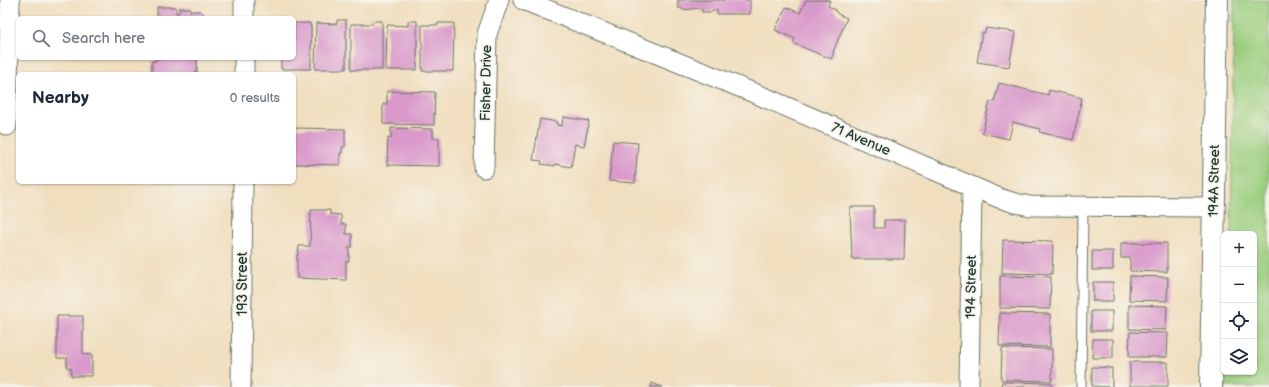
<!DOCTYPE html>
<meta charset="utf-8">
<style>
:root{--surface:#fff;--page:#f6f6f7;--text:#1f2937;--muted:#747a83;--line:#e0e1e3}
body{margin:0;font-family:"Balsamiq Sans",sans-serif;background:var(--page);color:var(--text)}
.controls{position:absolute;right:12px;bottom:12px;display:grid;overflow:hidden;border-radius:6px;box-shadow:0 1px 3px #0004}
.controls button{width:36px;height:36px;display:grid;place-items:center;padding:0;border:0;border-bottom:1px solid var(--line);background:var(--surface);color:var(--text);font:20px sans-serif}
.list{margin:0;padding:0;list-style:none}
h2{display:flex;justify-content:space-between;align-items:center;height:52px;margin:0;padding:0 16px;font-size:17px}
h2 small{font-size:13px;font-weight:400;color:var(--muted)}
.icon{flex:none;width:22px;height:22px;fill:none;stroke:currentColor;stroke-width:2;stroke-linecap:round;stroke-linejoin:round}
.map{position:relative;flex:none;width:1269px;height:387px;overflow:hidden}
.search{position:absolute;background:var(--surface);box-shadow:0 1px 3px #0004;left:16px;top:16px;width:280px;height:44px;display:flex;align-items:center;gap:10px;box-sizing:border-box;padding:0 14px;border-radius:6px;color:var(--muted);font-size:15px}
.panel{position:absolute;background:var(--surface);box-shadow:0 1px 3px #0004;left:16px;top:72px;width:280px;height:112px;border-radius:6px}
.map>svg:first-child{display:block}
</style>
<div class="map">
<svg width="1269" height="387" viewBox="0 0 1269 387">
<rect width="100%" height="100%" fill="#f7f3e8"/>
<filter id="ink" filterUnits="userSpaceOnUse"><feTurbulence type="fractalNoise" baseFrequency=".025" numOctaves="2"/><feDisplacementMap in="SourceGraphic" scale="8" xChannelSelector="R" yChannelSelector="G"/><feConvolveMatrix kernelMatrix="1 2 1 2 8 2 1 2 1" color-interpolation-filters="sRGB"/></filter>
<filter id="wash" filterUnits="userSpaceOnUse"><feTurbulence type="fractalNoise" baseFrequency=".012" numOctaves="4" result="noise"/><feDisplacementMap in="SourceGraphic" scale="16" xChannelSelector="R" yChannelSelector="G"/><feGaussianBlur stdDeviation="0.9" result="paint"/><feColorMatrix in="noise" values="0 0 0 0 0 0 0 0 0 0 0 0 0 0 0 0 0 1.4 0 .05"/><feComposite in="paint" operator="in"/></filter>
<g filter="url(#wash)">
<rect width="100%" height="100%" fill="#f0debe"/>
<!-- green -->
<path fill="#9ace7e" stroke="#5c8659" d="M 1234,0 L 1269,0 L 1269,387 L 1222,387 L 1223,383 L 1230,372 L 1254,372 L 1254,234 L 1231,234 Z"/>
<g id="blocks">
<!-- building -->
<path fill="#d999cb" d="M 678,0 L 750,0 L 750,14 L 717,14 L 717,10 L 712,10 L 712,12 L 702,12 L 702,9 L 700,8 L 683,10 L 681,8 L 678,8 Z
M 806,0 L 830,0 L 828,6 L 834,9 L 838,14 L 847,18 L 833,52 L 834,52 L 831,59 L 793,43 L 795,39 L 775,30 L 786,7 L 800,13 Z
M 157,7 L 176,7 L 176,13 L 179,13 L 179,8 L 190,8 L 190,11 L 200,11 L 206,16 L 206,18 L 157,18 Z
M 337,20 L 346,20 L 346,69 L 315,69 L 316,23 L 337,24 Z
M 373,21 L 382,21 L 382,70 L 351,70 L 351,24 L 372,24 Z
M 408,21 L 417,21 L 417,70 L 386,70 L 387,25 L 408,26 Z
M 294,23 L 310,23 L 310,26 L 311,26 L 311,69 L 281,69 L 281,58 L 294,58 Z
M 438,23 L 454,23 L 453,71 L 422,71 L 422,25 L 438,25 Z
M 986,28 L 1015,32 L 1009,67 L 977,62 L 982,33 L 985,33 Z
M 156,58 L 195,58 L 195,59 L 197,59 L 197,72 L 195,72 L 195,74 L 152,74 L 152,61 L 156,61 Z
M 999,83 L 1048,95 L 1049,90 L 1082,98 L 1073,140 L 1039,132 L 1040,129 L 1013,122 L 1009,139 L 982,133 L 990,101 L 994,102 Z
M 387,91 L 435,92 L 434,125 L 383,124 L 383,104 L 387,104 Z
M 563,117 L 589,121 L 584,146 L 575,144 L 571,167 L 555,164 L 555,166 L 541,164 L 542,161 L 533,160 L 540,119 L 557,122 L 557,125 L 562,126 Z
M 294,128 L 345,129 L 345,147 L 342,147 L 342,153 L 340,153 L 340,165 L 294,164 Z
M 391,128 L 433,129 L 433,138 L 439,138 L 439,166 L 387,165 L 388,138 L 391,139 Z
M 613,141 L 638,143 L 635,183 L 609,181 Z
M 850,207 L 874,207 L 874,228 L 884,228 L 884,220 L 905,220 L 904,259 L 852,259 Z
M 311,210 L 330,210 L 330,214 L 341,215 L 341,224 L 346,224 L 346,234 L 352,234 L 352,247 L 349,247 L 349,261 L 346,261 L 346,280 L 297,278 L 297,255 L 298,255 L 299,246 L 310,246 Z
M 1003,240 L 1053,241 L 1052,274 L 1002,273 Z
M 1121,243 L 1167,243 L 1167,272 L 1130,271 L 1130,258 L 1121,258 Z
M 1092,251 L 1113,251 L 1113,270 L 1092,270 Z
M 1000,276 L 1051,277 L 1050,309 L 1000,308 Z
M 1130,276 L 1168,277 L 1167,301 L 1129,300 Z
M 1093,282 L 1113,282 L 1113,301 L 1093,301 Z
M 1129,305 L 1167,306 L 1166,330 L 1129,329 Z
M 1091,311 L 1112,311 L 1112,331 L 1091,331 Z
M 1000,313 L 1050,314 L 1050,347 L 999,346 Z
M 57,316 L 83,316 L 83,354 L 92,355 L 92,376 L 71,376 L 71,368 L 67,368 L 67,358 L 57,358 Z
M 1130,332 L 1168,333 L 1167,357 L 1129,357 Z
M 1093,339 L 1113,339 L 1113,358 L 1092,358 Z
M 1002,348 L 1052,349 L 1052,381 L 1001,380 Z
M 1130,362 L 1168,362 L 1168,386 L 1130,386 Z
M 1092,367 L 1112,368 L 1112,387 L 1092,386 Z
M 1002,382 L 1052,383 L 1052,387 L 1001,387 Z
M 652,383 L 662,387 L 651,387 Z"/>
</g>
</g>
<g filter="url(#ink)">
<use href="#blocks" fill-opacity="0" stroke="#687564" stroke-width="1"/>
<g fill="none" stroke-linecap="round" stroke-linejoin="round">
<!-- service casing -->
<g stroke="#687564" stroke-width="11">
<path id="service" d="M 1081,387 L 1083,206"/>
</g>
<!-- minor casing -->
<g stroke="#687564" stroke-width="21">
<path id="minor" d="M 523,0 L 759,95 L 999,198 L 1015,203 L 1030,206 L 1214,207
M 244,18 L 244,0
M 244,74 L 244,58
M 7,126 L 10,0
M 484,168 L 487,34 L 499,0
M 241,387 L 243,182
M 969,387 L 972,187"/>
</g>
<!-- tertiary casing -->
<g stroke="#687564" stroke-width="24">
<path id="tertiary" d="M 1211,387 L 1217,0"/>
</g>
<!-- service -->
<use href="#service" stroke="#fff" stroke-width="9"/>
<!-- minor -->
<use href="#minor" stroke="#fff" stroke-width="19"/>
<!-- tertiary -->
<use href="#tertiary" stroke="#fff" stroke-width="22"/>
</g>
</g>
<g text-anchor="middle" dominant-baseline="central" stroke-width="3.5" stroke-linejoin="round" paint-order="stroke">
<!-- street labels -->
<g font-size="14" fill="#1f3d34" stroke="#f7f3e8">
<text transform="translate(486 83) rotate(-89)">Fisher Drive</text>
<text transform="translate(861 139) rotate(23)">71 Avenue</text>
<text transform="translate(1214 181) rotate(-89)">194A Street</text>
<text transform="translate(242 284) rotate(-90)">193 Street</text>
<text transform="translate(971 287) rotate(-89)">194 Street</text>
</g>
</g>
</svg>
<div class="controls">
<button>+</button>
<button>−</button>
<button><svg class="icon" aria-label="locate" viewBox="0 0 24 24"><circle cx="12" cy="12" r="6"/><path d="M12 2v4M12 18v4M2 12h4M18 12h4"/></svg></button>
<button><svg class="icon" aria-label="layers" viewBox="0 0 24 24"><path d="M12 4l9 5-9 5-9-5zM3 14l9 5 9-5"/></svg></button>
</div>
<div class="search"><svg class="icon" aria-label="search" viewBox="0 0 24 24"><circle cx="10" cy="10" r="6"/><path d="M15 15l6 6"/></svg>Search here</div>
<section class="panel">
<h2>Nearby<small>0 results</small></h2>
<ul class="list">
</ul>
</section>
</div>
